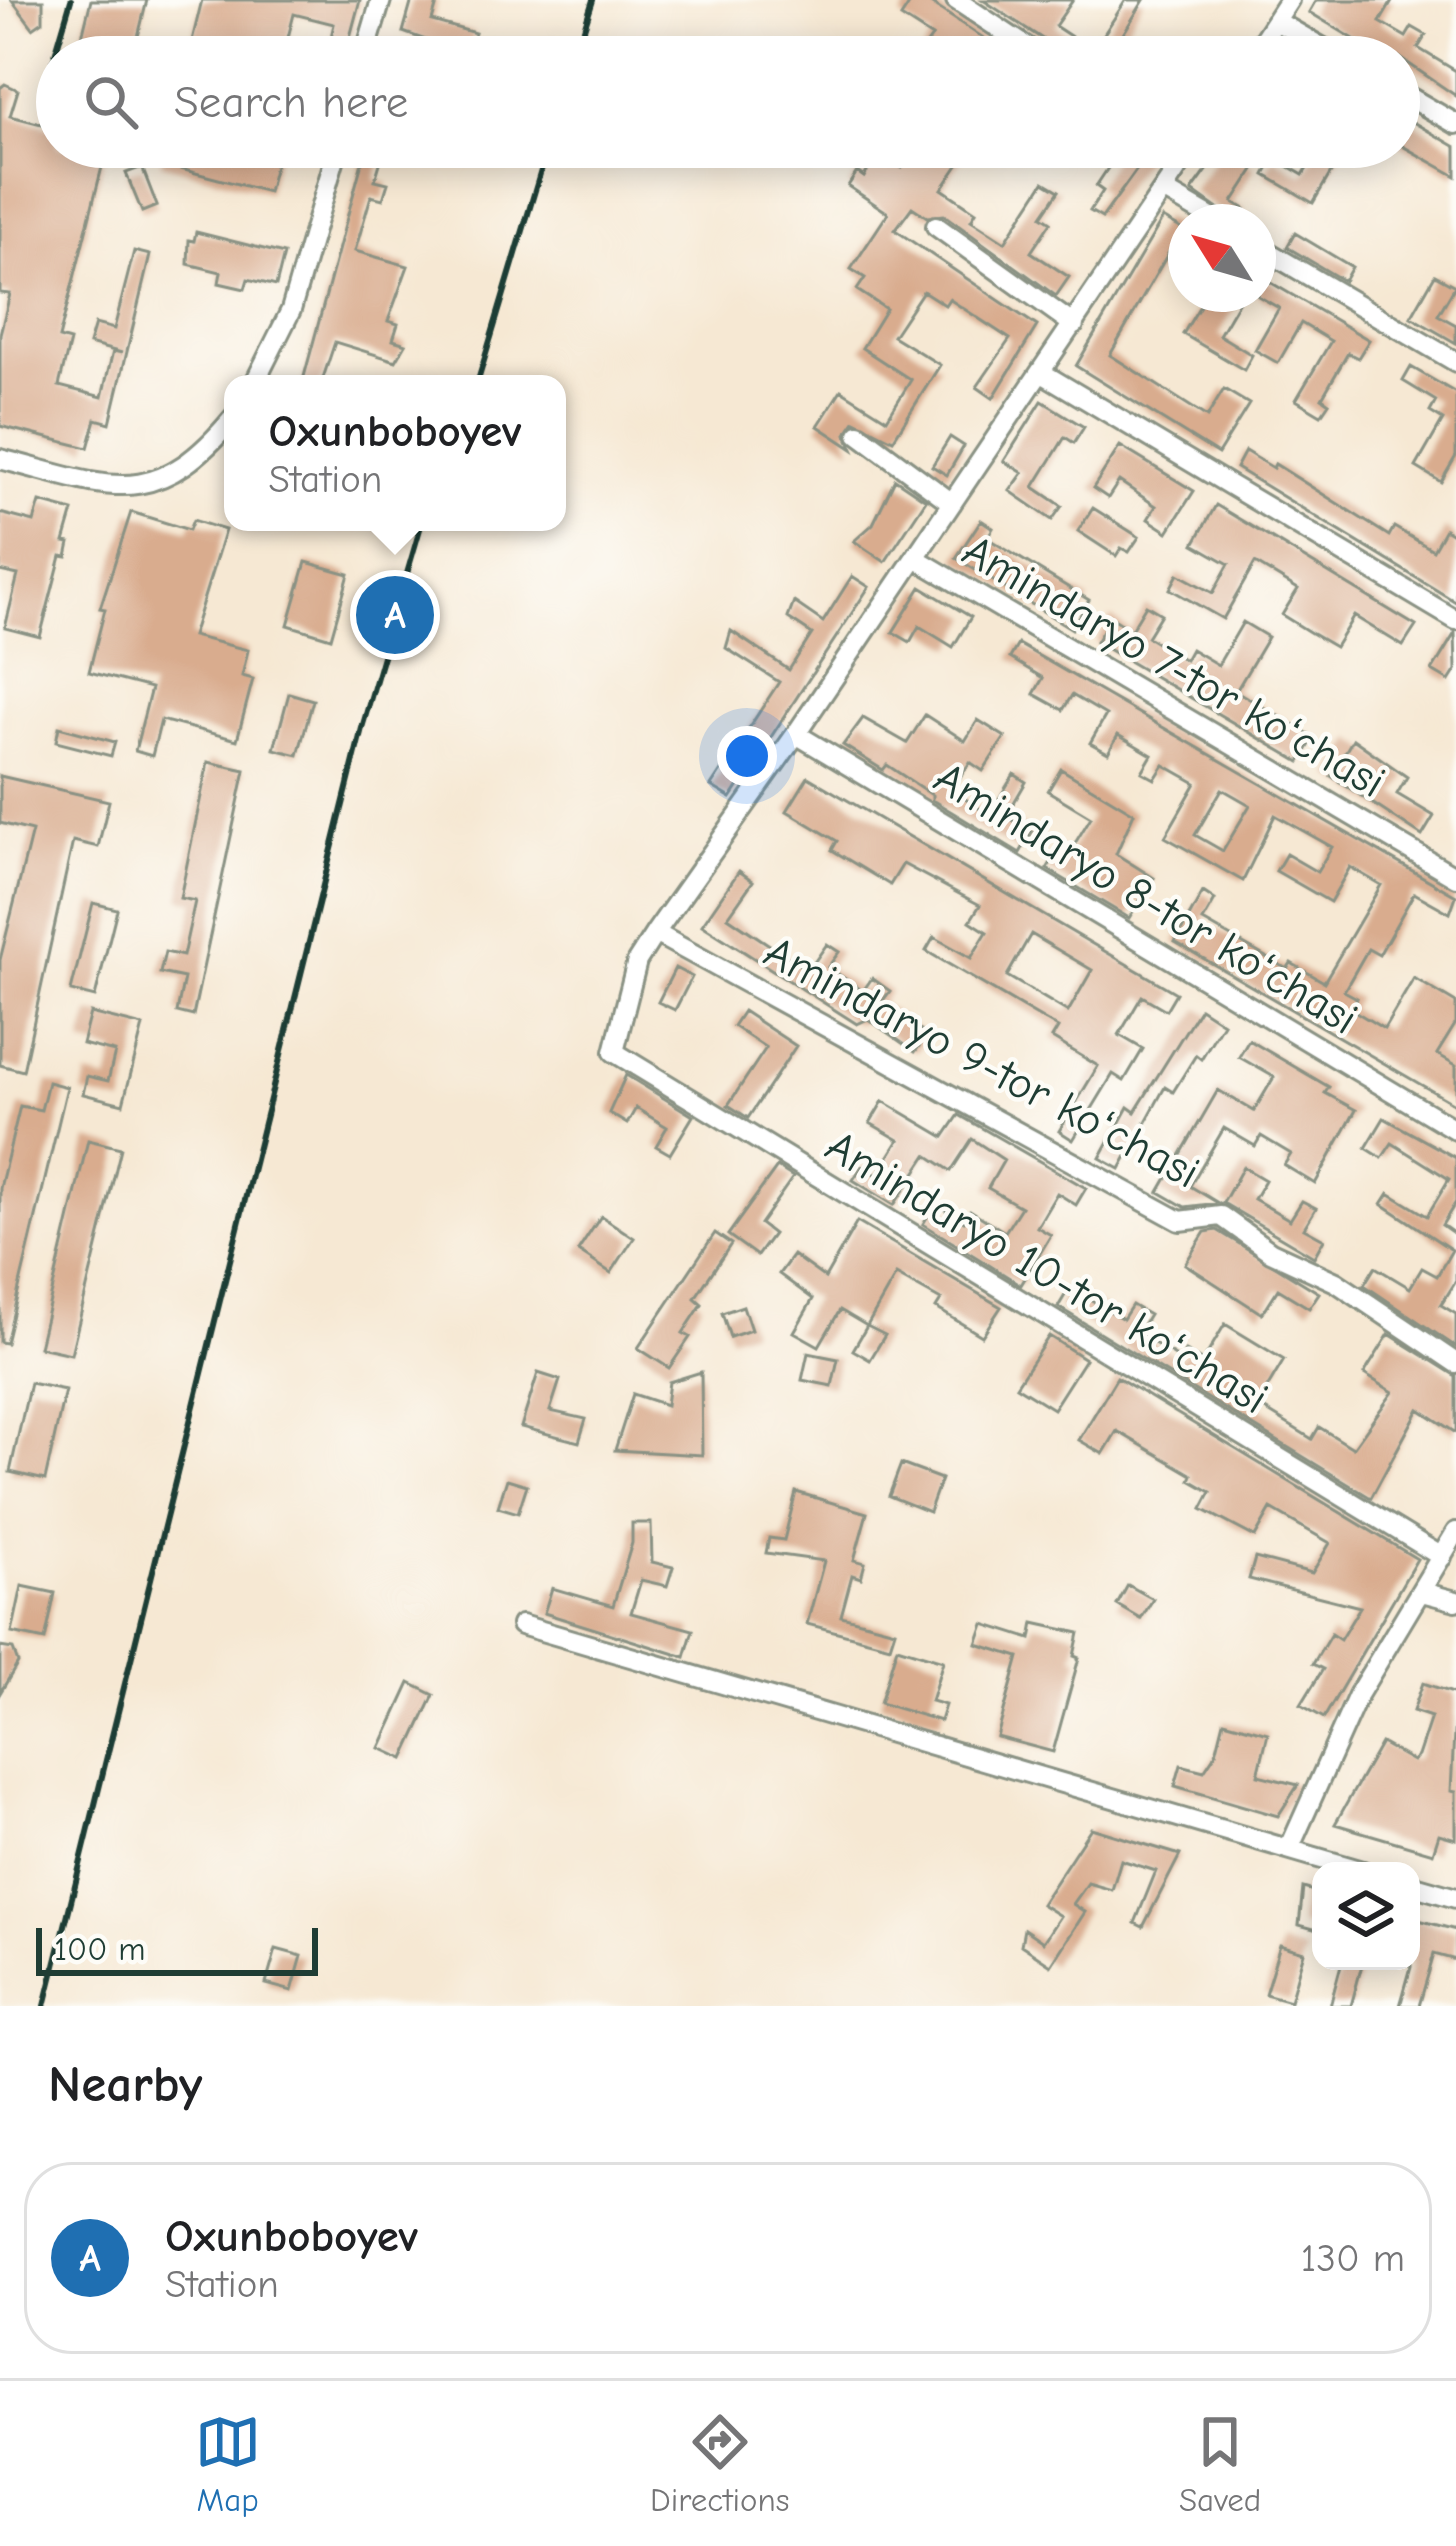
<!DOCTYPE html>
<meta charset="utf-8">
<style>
:root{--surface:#fff;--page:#f6f6f6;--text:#202124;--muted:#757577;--line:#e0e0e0;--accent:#1f6fb2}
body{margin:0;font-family:"Comic Neue",sans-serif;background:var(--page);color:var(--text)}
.controls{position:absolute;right:36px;bottom:36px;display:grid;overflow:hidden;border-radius:24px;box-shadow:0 6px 30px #0003}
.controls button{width:108px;height:108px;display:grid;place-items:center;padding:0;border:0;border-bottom:3px solid var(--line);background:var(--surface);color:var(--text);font:60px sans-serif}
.compass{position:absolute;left:1168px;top:204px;width:108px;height:108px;border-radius:50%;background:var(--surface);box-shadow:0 6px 30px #0003;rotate:307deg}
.scale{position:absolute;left:36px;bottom:30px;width:282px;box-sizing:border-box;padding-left:12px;border:6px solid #1f3d34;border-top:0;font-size:33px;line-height:42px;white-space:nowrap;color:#1f3d34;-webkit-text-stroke:9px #fdfcf7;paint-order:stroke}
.you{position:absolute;left:747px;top:756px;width:42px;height:42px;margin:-30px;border:9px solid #fff;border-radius:50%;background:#1a73e8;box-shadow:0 0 0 18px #1a73e833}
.badge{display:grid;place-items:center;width:78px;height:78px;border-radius:50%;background:var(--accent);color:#fff;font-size:39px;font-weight:700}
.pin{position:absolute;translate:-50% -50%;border:6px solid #fff;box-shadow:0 3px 12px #0006}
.popup{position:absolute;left:224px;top:375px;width:342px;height:156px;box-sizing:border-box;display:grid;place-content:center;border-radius:24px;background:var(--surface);filter:drop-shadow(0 3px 9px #0005);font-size:39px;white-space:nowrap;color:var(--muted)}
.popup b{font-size:45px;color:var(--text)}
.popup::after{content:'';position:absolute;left:50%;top:100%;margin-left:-24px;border:24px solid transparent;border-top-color:var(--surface)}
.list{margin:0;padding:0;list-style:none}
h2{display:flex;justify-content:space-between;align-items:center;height:156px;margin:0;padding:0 48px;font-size:51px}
h2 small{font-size:39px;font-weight:400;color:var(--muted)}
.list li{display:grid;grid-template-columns:78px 1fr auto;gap:36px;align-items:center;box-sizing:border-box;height:192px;margin:0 24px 24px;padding:0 24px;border:3px solid var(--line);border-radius:48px}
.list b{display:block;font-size:45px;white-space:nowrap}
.list p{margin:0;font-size:39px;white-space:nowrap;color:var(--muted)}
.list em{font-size:39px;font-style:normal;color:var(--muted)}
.icon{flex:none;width:66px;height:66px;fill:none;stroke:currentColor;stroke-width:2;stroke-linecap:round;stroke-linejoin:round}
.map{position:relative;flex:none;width:1456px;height:2006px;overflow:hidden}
.search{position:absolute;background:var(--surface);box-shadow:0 6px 30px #0003;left:36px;right:36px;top:36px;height:132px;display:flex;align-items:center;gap:30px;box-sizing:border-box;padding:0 42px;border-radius:66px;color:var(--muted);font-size:45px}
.sheet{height:372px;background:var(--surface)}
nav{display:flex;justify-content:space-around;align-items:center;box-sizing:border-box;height:168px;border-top:3px solid var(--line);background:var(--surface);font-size:33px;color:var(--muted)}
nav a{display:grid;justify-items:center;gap:6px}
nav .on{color:var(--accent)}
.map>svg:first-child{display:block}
</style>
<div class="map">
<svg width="1456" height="2006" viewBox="0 0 1456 2006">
<rect width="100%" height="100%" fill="#fdfcf7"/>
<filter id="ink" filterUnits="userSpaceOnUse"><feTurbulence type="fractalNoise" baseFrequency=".00833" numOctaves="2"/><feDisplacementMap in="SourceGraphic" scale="24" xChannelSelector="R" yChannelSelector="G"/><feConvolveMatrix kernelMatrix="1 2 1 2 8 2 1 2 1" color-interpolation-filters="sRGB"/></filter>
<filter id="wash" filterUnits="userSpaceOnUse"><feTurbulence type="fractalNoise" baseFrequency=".004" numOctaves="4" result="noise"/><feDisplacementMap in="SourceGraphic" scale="48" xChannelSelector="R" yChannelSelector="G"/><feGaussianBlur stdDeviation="2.7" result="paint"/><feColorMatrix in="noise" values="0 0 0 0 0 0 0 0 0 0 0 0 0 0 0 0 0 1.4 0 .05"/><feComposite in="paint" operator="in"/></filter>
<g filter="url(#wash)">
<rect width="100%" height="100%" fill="#f6e8d3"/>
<g id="blocks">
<!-- building -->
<path fill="#d9ac8e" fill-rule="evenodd" d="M 12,0 L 43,0 L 43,21 L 33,28 Z
M 91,0 L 147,0 L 133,57 L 77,57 Z
M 202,0 L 360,0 L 349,41 L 331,37 L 334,24 L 294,14 L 283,57 L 188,57 Z
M 412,0 L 438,0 L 432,21 L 475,33 L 468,55 L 403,32 Z
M 912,0 L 926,0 L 1012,57 L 918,57 L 932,37 L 901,17 Z
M 983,0 L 1073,0 L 1055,26 L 1093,51 L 1126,0 L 1144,0 L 1109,57 L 1070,57 Z
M 1316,0 L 1393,0 L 1380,22 L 1406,37 L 1412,27 L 1426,35 L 1418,48 L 1456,71 L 1456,96 L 1399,57 L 1384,57 L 1309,12 Z
M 5,84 L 18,90 L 10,116 L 57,128 L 57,147 L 107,147 L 59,338 L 70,341 L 59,386 L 102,397 L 113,351 L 122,353 L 89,344 L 95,324 L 114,329 L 134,251 L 150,255 L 110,423 L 96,419 L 88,448 L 0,426 L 0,334 L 10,294 L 0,293 L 0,88 Z
M 1399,114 L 1456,147 L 1456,176 L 1399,144 Z
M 165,147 L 280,147 L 268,192 L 161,164 Z
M 916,147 L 952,147 L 965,155 L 942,189 L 976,212 L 971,220 L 1005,242 L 1044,182 L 1059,191 L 1042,216 L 1051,222 L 1031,252 L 1069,277 L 1056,296 L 944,215 L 927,217 L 912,207 L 895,230 L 1037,326 L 993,398 L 977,387 L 1010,339 L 949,299 L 945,305 L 923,291 L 893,336 L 940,365 L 893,440 L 855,421 L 846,434 L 853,449 L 818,426 L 841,390 L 887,419 L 911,380 L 862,348 L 886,309 L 857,290 L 865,278 L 851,269 L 888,213 L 848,186 L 857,172 L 864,177 L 878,153 L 902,168 Z
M 1122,147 L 1153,147 L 1102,218 L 1090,211 L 1103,191 L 1096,186 Z
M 1224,147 L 1255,168 L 1233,202 L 1245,209 L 1236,222 L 1192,191 Z
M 1320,147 L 1346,147 L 1313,203 L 1265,175 L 1274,158 L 1303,175 Z
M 364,155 L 381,160 L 375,180 L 388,183 L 383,199 L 371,196 L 355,251 L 408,266 L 388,321 L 398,324 L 393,340 L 406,344 L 396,361 L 335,342 L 321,384 L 302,384 Z
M 142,167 L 157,206 L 142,212 L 126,173 Z
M 1163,218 L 1182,229 L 1110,355 L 1207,417 L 1224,389 L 1249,404 L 1218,454 L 1076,366 Z
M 196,232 L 284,254 L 276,286 L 248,279 L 245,289 L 219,283 L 221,272 L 188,264 L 189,240 L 194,241 Z
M 1295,233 L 1352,267 L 1344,281 L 1287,247 Z
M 1258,275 L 1369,340 L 1358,358 L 1348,353 L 1322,398 L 1329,403 L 1321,415 L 1296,400 L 1331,341 L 1301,323 L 1278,363 L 1255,350 L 1279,308 L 1258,296 Z
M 1435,275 L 1455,286 L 1438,315 L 1456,325 L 1456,343 L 1411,317 Z
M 1207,294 L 1243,294 L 1219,335 L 1252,355 L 1244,370 L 1183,334 Z
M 1411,367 L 1456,393 L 1456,456 L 1441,482 L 1416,467 L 1443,420 L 1430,412 L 1436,401 L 1403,381 Z
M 1042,401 L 1084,427 L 1074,443 L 1065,437 L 1034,487 L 1062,506 L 1052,520 L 1010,491 L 1023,473 L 1004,461 Z
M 950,437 L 964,446 L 947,475 L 932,466 Z
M 1120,446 L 1194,491 L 1168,532 L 1148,519 L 1156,506 L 1119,481 L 1108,498 L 1093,488 Z
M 1245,451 L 1273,468 L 1275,464 L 1389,536 L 1394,527 L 1433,550 L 1445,529 L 1456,536 L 1456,602 L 1236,468 Z
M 895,479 L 926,500 L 885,562 L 854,541 L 873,524 Z
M 40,502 L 73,511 L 64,542 L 70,543 L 67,557 L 61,556 L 40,637 L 5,628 L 18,575 L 0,571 L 0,513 L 34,522 Z
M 1216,505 L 1416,626 L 1403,646 L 1354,616 L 1335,647 L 1311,633 L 1282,615 L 1298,589 L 1255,563 L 1223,619 L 1170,589 L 1178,574 L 1213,593 L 1229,564 L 1194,544 Z
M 1093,508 L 1139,537 L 1129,552 L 1121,548 L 1116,556 L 1078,531 Z
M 131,512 L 189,530 L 193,520 L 225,530 L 192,636 L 248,650 L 242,676 L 253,679 L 237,740 L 161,720 L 152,756 L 135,751 L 151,688 L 89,672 L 105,609 L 100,608 Z
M 981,520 L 993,528 L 987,538 L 1089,600 L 1072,629 L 956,558 Z
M 306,562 L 349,574 L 331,638 L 288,625 Z
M 852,576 L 869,587 L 731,798 L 711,786 L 779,682 L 726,648 L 731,631 L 789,670 L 812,634 L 788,618 L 794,602 L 823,622 Z
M 921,587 L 971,617 L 953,647 L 919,626 L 910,642 L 893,632 Z
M 1146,605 L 1161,614 L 1147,637 L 1185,660 L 1191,649 L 1218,665 L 1243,622 L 1268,637 L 1236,691 L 1314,737 L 1300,762 L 1096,642 L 1111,617 L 1131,630 Z
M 1455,633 L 1456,670 L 1449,681 L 1432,671 Z
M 1018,644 L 1456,896 L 1450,913 L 1414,893 L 1379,955 L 1368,949 L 1344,991 L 1357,998 L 1351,1009 L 1384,1029 L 1414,978 L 1456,1003 L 1456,1023 L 1437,1054 L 1456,1065 L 1456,1105 L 1175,942 L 1203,892 L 1215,900 L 1203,921 L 1287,969 L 1291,963 L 1324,982 L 1381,885 L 1350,867 L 1330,902 L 1276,871 L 1286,854 L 1317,872 L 1332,847 L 1275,815 L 1243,881 L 1165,837 L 1196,783 L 1164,765 L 1155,779 L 1142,772 L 1152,755 L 1118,735 L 1108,753 L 1090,743 L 1106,715 L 1072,695 L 1063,710 L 1034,694 L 1043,678 L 1010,658 ZM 1222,789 L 1250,805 L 1223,851 L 1195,835 Z
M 289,693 L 313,700 L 298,755 L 274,749 Z
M 925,715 L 965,741 L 978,720 L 1005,737 L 983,771 L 970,762 L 952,790 L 989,815 L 1014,774 L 1026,782 L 1006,816 L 1032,832 L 1020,853 L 932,800 L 932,795 L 887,765 L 883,770 L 843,745 L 863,718 L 907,743 Z
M 59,727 L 115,742 L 111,756 L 56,742 Z
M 1353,739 L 1407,777 L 1397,794 L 1434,816 L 1422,836 L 1331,776 Z
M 208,762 L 245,770 L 193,1016 L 177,1012 L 184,978 L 160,973 L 165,952 L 183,956 L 195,901 L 180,898 Z
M 1061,769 L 1134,813 L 1116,854 L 1154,878 L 1129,918 L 1047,869 L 1060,848 L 1069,853 L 1091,817 L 1048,791 Z
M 0,776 L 109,801 L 98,847 L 73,841 L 23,1071 L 0,1065 L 0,960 L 32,831 L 0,823 Z
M 808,777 L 1176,993 L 1166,1010 L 1142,996 L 1119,1035 L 1143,1049 L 1124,1081 L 1113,1074 L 1073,1140 L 1059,1131 L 1098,1066 L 1052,1038 L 1058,1028 L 926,951 L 934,937 L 971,958 L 987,932 L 970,921 L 980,905 L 903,864 L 890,885 L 832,850 L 837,841 L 787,811 ZM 1031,934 L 1092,970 L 1068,1012 L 1007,976 Z
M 739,871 L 753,881 L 728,917 L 808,971 L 827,944 L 839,952 L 828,967 L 863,991 L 872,978 L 890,991 L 881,1003 L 927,1035 L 915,1052 L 868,1019 L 857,1024 L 702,925 Z
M 93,903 L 117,909 L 95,997 L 71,991 Z
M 675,968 L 692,977 L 675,1010 L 658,1002 Z
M 1200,1008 L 1223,1023 L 1201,1059 L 1196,1055 L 1173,1092 L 1165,1087 L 1120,1169 L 1100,1158 L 1128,1107 L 1135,1112 Z
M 743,1011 L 796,1046 L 748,1118 L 728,1105 L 766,1048 L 733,1026 Z
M 90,1013 L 143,1026 L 123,1104 L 83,1094 L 87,1076 L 108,1081 L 115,1052 L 82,1044 Z
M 1249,1040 L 1329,1087 L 1325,1093 L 1356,1110 L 1315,1184 L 1284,1165 L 1291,1154 L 1261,1136 L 1255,1146 L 1224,1128 L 1190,1186 L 1218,1203 L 1185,1207 L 1159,1192 L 1218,1090 L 1254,1111 L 1274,1077 L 1239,1057 Z
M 626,1075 L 693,1116 L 670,1154 L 656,1146 L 667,1127 L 636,1108 L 627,1124 L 609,1113 Z
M 48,1082 L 67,1087 L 6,1343 L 0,1342 L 0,1188 L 20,1106 L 41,1110 Z
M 883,1101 L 944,1137 L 959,1115 L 1086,1188 L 1076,1205 L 1057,1193 L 1037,1227 L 1051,1235 L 1021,1285 L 923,1224 L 935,1204 L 964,1221 L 970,1210 L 1005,1232 L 1021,1207 L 988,1188 L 1004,1160 L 972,1139 L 951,1171 L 927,1155 L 894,1205 L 853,1180 L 862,1166 L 877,1175 L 899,1140 L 870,1123 Z
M 1384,1118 L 1456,1158 L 1456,1202 L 1442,1225 L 1456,1235 L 1456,1281 L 1441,1305 L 1456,1314 L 1456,1347 L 1364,1285 L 1375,1267 L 1410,1288 L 1422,1268 L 1437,1276 L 1452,1250 L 1382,1204 L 1389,1193 L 1427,1216 L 1449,1179 L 1392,1143 L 1382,1158 L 1366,1148 Z
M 88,1140 L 121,1148 L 71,1354 L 39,1347 Z
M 777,1167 L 793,1177 L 760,1224 L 773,1234 L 757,1256 L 728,1235 Z
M 1243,1167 L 1265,1180 L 1254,1199 L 1290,1220 L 1302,1201 L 1316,1208 L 1304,1228 L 1324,1239 L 1314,1257 L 1223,1203 Z
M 601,1216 L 634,1238 L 611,1273 L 578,1251 Z
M 857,1222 L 1001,1307 L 982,1336 L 936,1308 L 941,1300 L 896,1275 L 867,1326 L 840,1310 L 819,1346 L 794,1332 L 813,1299 L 779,1274 L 793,1255 L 825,1278 Z
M 1217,1230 L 1319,1293 L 1309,1308 L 1278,1289 L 1262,1314 L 1185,1264 L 1205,1232 Z
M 715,1233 L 731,1244 L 695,1298 L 702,1304 L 683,1333 L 690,1337 L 669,1368 L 638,1348 Z
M 1070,1287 L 1123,1319 L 1132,1305 L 1149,1315 L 1138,1333 L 1180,1359 L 1185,1351 L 1203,1361 L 1225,1324 L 1284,1360 L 1257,1405 L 1312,1439 L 1319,1427 L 1353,1448 L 1393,1392 L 1364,1374 L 1389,1334 L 1456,1376 L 1456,1433 L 1419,1409 L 1371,1498 L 1058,1307 Z
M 743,1306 L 751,1330 L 730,1337 L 722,1313 Z
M 867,1326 L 885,1335 L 870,1360 L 853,1350 Z
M 1049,1336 L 1085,1359 L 1053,1409 L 1016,1386 Z
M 808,1353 L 838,1359 L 832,1386 L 802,1380 Z
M 701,1372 L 702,1455 L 615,1450 L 633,1394 L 666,1405 L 669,1382 Z
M 538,1373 L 560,1380 L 550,1411 L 586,1419 L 579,1442 L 521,1427 Z
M 1117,1377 L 1417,1559 L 1324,1718 L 1301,1705 L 1323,1669 L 1313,1664 L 1331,1634 L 1340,1640 L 1360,1607 L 1249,1579 L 1255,1558 L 1312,1573 L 1330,1543 L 1271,1509 L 1255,1537 L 1202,1509 L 1211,1492 L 1190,1480 L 1192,1475 L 1117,1431 L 1103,1454 L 1079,1440 Z
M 30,1383 L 65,1390 L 45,1480 L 10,1472 Z
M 901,1464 L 941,1479 L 929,1512 L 889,1496 Z
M 507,1479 L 527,1485 L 518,1513 L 498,1507 Z
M 796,1492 L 867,1513 L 854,1560 L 865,1563 L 861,1578 L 852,1575 L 841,1616 L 895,1630 L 890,1646 L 807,1624 L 824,1561 L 766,1553 L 769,1538 L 784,1540 Z
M 632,1523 L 651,1523 L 652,1562 L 673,1567 L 667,1586 L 641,1580 L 631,1613 L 693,1630 L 685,1657 L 544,1613 L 552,1588 L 613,1606 L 632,1543 Z
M 1128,1585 L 1153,1599 L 1141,1619 L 1117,1605 Z
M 22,1586 L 55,1593 L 45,1640 L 12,1633 Z
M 1034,1623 L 1079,1633 L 1074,1656 L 1079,1658 L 1053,1752 L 997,1737 L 1019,1657 L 977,1644 L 984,1624 L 1031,1639 Z
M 0,1647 L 13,1649 L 18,1663 L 0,1693 Z
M 897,1647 L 943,1661 L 931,1701 L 945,1705 L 940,1721 L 880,1703 Z
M 410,1683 L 434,1695 L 404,1759 L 380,1748 Z
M 1423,1683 L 1456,1694 L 1451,1791 L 1456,1792 L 1456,1839 L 1439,1834 L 1433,1853 L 1335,1824 L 1381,1743 L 1413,1761 L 1418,1756 L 1431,1717 L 1413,1711 Z
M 1224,1721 L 1268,1733 L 1258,1775 L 1298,1785 L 1278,1816 L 1175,1786 L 1181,1765 L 1204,1771 L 1216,1753 Z
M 1091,1828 L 1180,1855 L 1143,1927 L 1135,1923 L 1156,1871 L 1121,1860 L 1112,1890 L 1088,1883 L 1073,1904 L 1085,1912 L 1051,1965 L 1021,1945 L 1024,1929 L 1043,1942 L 1060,1916 L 1041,1904 Z
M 1303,1888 L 1321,1893 L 1321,1931 L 1299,1925 Z
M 1411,1918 L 1456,1930 L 1456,1960 L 1434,1954 L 1419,2006 L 1400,2006 L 1411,1967 Z
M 1280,1945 L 1304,1952 L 1290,2001 L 1265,1994 Z
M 276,1949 L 302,1956 L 292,1991 L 266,1984 Z
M 1342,1961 L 1363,1961 L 1351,2006 L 1330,2006 Z"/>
</g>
</g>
<g filter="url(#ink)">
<use href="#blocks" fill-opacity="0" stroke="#8a9284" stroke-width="3"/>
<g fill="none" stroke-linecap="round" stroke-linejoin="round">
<!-- minor casing -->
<g stroke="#8a9284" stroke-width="24">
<path id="minor" d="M 956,0 L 1042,57
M 1276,21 L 1339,57
M 364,57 L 381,0
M 1252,57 L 1289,0
M 1399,91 L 1456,124
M 1192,147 L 796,734 L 655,933 L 637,961 L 614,1052 L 1442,1557
M 1163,190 L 1218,222
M 936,226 L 1074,325
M 1258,246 L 1456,362
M 1042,373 L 1456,620
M 254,384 L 291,310 L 338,147
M 859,434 L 952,503
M 0,459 C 108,486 152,515 233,418
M 915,558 L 1456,877
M 796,734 L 1456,1130
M 655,933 L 1180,1221 L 1221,1216 L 1271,1252 L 1336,1282 L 1456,1363
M 1422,1592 L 1456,1601
M 521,1625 L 1363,1871
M 1289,1849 L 1358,1695 L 1456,1532
M 1411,1885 L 1456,1898"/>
</g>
<!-- minor -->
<use href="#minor" stroke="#fff" stroke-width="18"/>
<!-- rail -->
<path stroke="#1f3d34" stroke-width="6" d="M 575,57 L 593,0
M 49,75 L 71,0
M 477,384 L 548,147
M 45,2006 L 362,728 L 422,522"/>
</g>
</g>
<g text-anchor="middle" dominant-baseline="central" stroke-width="9" stroke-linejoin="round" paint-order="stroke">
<!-- street labels -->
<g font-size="45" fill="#1f3d34" stroke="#fdfcf7">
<text transform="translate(1174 666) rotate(30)">Amindaryo 7-tor koʻchasi</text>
<text transform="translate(1146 898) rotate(31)">Amindaryo 8-tor koʻchasi</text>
<text transform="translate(982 1062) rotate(28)">Amindaryo 9-tor koʻchasi</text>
<text transform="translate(1047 1272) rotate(31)">Amindaryo 10-tor koʻchasi</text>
</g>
</g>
</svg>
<div class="controls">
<button><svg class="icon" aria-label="layers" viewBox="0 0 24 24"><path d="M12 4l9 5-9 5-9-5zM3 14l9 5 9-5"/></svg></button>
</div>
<svg class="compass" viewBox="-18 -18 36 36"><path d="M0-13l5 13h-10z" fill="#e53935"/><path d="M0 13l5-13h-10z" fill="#757577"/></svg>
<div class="scale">100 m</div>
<div class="you"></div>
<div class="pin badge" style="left:395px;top:615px">A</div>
<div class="popup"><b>Oxunboboyev</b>Station</div>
<div class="search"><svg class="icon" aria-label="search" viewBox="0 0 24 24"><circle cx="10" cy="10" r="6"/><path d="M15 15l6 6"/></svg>Search here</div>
</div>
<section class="sheet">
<h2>Nearby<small></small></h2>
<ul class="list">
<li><span class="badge">A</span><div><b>Oxunboboyev</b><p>Station</p></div><em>130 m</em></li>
</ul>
</section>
<nav>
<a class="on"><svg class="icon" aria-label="map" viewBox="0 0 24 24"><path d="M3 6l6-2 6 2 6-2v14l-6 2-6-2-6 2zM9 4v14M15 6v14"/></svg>Map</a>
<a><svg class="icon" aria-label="directions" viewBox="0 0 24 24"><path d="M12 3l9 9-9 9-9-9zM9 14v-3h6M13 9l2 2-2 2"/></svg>Directions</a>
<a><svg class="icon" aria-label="saved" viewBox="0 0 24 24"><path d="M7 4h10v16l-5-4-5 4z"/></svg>Saved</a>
</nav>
